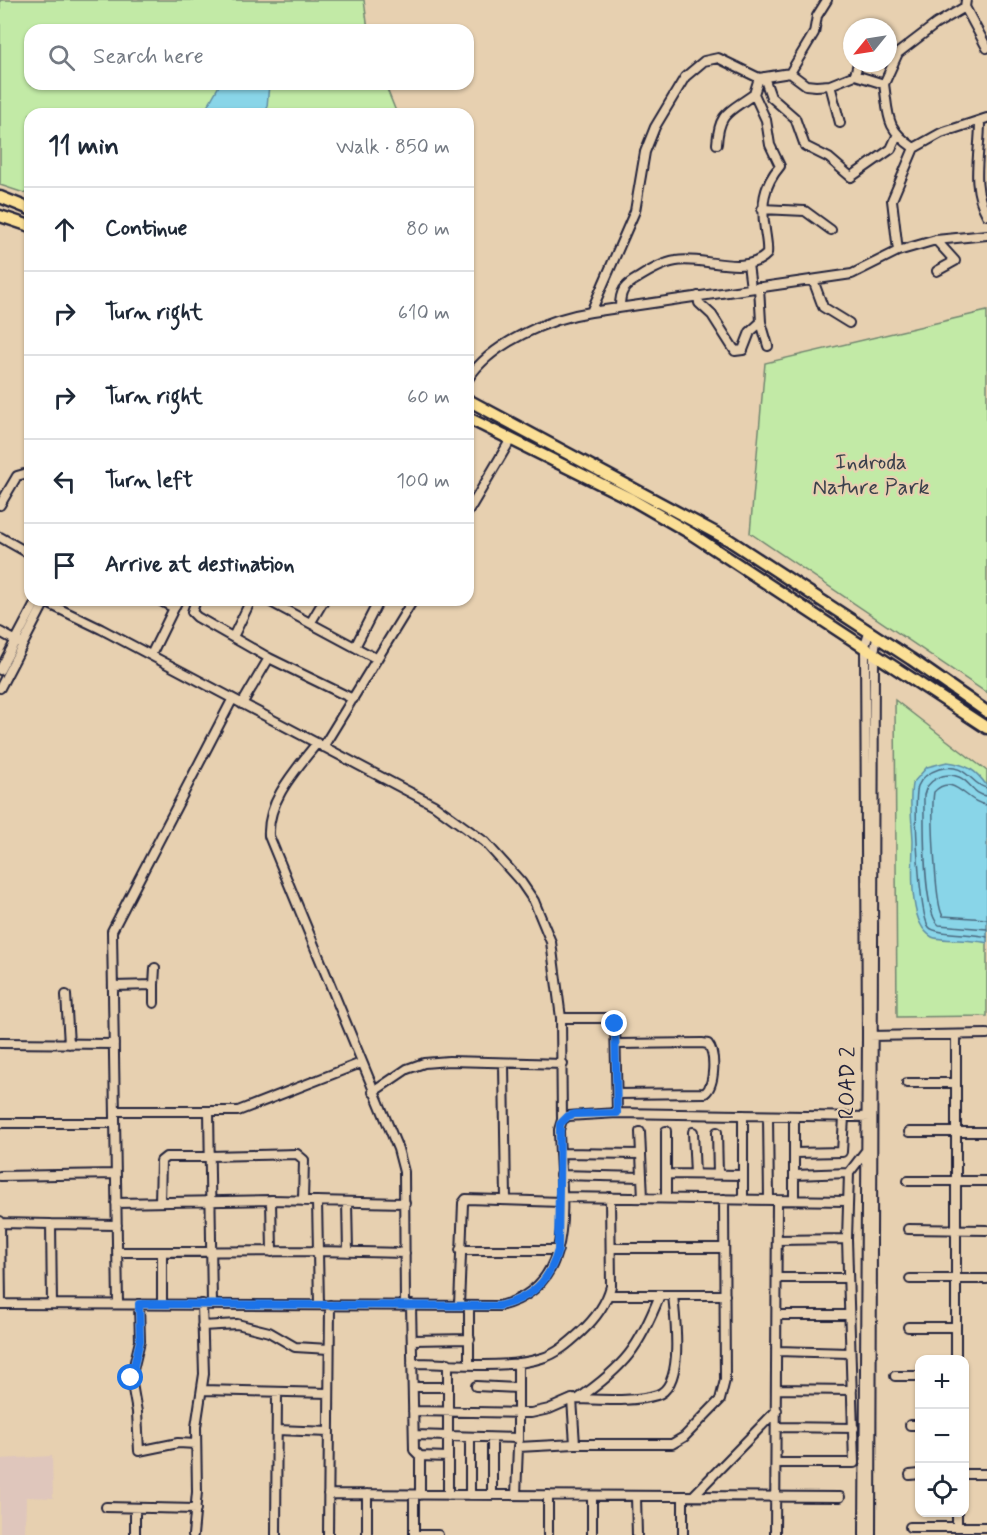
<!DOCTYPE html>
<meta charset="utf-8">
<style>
:root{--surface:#fff;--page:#f6f6f7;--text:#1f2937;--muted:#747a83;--line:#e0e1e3}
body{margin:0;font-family:Mynerve,sans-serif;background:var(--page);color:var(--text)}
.controls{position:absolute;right:18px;bottom:18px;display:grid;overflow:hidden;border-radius:12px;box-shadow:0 2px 4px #0004}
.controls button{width:54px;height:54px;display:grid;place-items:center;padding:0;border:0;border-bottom:2px solid var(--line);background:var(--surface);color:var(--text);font:30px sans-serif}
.compass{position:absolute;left:843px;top:18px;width:54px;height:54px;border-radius:50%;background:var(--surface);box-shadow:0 2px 4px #0004;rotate:240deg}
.stop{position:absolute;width:18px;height:18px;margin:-14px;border:4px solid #1a73e8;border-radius:50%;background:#fff}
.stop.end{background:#1a73e8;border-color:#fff;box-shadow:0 2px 6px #0008}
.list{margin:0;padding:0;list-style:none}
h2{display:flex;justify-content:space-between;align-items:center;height:78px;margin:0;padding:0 24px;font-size:26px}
h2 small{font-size:20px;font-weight:400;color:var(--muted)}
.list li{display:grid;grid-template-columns:39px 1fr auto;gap:18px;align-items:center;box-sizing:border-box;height:84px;padding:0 24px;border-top:2px solid var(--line)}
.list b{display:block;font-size:22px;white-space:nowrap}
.list em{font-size:20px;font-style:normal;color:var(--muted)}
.icon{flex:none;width:33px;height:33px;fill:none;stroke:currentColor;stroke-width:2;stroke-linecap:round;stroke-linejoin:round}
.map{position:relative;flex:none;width:987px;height:1535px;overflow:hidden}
.search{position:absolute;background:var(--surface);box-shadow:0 2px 4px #0004;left:24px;top:24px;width:450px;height:66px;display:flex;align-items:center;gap:15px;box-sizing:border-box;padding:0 21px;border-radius:18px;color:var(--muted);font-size:22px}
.panel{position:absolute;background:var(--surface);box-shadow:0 2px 4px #0004;left:24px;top:108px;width:450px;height:498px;border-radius:18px}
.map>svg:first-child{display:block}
</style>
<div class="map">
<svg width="987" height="1535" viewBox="0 0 987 1535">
<rect width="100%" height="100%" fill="#e7d0b0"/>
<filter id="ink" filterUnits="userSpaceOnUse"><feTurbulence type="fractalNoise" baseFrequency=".0167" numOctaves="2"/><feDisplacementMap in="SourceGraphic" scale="12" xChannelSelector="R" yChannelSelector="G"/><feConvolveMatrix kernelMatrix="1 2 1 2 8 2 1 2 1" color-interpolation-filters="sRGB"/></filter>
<g filter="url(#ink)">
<!-- built -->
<path fill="#dfc6bc" d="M 52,1456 L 53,1498 L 26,1497 L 25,1535 L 0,1535 L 0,1459 Z"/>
<!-- green -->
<path fill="#c2eaa6" stroke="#728670" stroke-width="1.5" d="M 0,0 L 364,0 L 368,30 L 30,30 L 30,84 L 385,84 L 397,114 L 30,114 L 30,195 L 0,185 Z
M 987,311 L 987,693 L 750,533 L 765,363 Z
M 895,700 L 987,771 L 987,1016 L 897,1017 Z"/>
<!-- water -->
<path fill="#89d5e8" stroke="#608da3" stroke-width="1.5" d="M 220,84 L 269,84 L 267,107 L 271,114 L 203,114 Z
M 947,762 C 966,764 976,770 987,786 L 987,943 C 974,939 939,941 932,937 C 907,923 913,865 913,840 C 912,821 909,803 912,784 L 927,767 Z"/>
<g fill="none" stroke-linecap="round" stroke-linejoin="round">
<!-- shore -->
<path stroke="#4b6a80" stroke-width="1.5" d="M 987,788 C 971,786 967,761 939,769 C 930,772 921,778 918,786 C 913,801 919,915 929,927 C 935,935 974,933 987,937
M 987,796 C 973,795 971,782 959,777 C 944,771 927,780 924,795 C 924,819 922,913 939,925 L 987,929
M 987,805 C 967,804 954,771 934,792 C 931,809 935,906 943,916 L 987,919"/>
<!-- minor casing -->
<g stroke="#22223b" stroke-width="12">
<path id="minor" d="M 966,0 L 965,7 L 987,48
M 790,73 L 806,85 L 816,86 L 830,85 L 855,75 L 884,84 C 889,117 885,128 914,148 L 892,200 L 898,251
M 855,75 L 858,63
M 764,77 L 771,97 L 795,118 L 805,146 L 829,158 L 851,177 L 891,149 L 897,136
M 884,84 L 898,53 L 936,24 L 965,7
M 830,85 L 840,123
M 980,122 C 980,156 970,185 987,215
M 717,144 C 719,111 730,112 754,94
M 914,148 L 941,133 L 987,118
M 762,209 L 805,211 L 831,230
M 936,240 L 955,261 L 937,271
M 748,264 L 751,288
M 813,280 L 823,307 L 849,323
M 759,287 L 761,322 L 768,346
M 698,296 L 699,303 L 712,315 L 735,351 L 743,350 L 750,332 L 761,322
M 620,307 C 620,291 624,286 638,278 C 649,271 663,263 676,261 C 704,256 745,277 767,254 C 768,246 766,238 765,230 C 761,205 763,186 780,166 L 770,145 L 766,120 L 754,94 L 759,78 L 790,73 L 814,33 L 817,16 L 827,0
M 591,312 L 852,274 L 898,251 L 936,240 L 987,235
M 468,379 C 491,343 550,318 591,312 L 635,211 L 645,152 L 655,127 L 685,77 L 704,61 L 718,58 L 759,78
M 0,505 L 17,476 L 24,474 L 30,477
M 468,512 L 511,439
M 0,537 L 30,554
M 41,600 L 101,629 L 434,805 L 485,842 L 521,882 L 534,901 L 551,942 L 561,1018 L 562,1120
M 159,600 L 174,608
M 196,600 L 192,612 L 197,617 L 269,658 L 353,699
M 267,600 L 377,659
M 311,622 L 324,600
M 0,632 L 20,643
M 233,637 L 251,600
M 355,647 L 379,600
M 151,655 L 178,600
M 0,670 L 37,600
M 0,688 L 46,600
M 242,704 L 269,658
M 317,743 C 296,770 267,800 269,836 L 398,1149 L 404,1172 L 405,1305
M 323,747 L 413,600
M 154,985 L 155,968
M 113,986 L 154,985 L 154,1003
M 66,995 L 69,1044
M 561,1018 L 605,1018 L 611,1019 L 615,1024 L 617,1113
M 956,1035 L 956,1360
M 869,1036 L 987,1034
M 0,1043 L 114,1044
M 617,1044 L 702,1043 L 708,1044 C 716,1054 715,1085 705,1093 L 617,1094
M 504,1064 L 506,1199
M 907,1083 L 956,1083
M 373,1092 L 407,1069 L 424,1063 L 449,1061 L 563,1064
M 115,1111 L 238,1111 L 361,1063
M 209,1111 L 212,1304
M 743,1115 L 743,1199
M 768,1116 L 769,1200
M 0,1123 L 115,1123
M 666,1131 L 666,1198
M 640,1132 L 643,1198
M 693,1132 L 695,1174
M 717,1132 L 718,1174
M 909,1132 L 987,1132
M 560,1153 L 641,1154
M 794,1153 L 842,1152 L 844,1117
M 666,1174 L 743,1175
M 560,1175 L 642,1177
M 794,1175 L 849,1173
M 0,1176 L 116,1174
M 908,1181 L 987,1181
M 561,1197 L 848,1201
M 271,1200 L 405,1203
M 794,1200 L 794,1116
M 160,1202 L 161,1161 L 166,1157 L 297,1154 L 304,1160 L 303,1201
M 347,1202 L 348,1252
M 116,1203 L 271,1200 L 272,1252
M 0,1221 L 1,1304
M 0,1223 L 51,1224 L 52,1304
M 51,1224 L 117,1225
M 908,1229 L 987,1230
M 777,1240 L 847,1239
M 611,1248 L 724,1248
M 460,1250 L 558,1250
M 117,1252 L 318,1251 L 317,1201
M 162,1252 L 162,1304
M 777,1278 L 846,1278
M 910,1279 L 987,1279
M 609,1295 L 725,1295
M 0,1304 L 499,1306 C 582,1286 560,1195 559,1130 L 562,1120 L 568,1116 L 617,1113 L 871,1117
M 118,1304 L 112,931 L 232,700
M 139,1304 L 140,1341 L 131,1378 L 137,1412 L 139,1451 L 178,1443 L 196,1444
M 319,1305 L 318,1251 L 405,1253
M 411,1305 L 414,1450 L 420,1456
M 459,1306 L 463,1203 L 466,1199 L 561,1202
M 777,1315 L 848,1315
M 202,1326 L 237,1324 L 269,1332 L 295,1347 L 329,1349
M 908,1327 L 956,1327
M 412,1340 L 470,1339
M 777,1351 L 850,1353
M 412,1363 C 452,1363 505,1370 542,1358 C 557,1354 570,1342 581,1332 C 595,1319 606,1305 611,1286 L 610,1197
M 469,1363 L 469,1306
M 895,1376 L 920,1376
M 476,1386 L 518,1388
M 413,1387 L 448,1387
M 777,1389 L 852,1390
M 203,1390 L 329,1393
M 578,1399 C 625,1366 639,1348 660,1295
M 413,1411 L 531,1413 L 549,1409 L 572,1399
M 910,1425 L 920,1425
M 777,1427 L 854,1428
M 277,1430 L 329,1432
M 414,1435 L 518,1438
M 492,1438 L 492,1495
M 518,1440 L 518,1363
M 575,1444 L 572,1399 C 599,1399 631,1403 657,1395 C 685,1386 675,1318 673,1295
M 777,1463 L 854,1463 L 847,1239 L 849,1173 L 865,1152
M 964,1474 L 987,1474
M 910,1475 L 920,1474
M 328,1494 L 840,1497
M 367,1494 L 367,1535
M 420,1495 L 420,1456 L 448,1457
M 448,1495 L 448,1363
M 470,1495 L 470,1437
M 516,1495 L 518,1447 L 575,1444 L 672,1444 L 684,1437 L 720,1400 L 725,1380 L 724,1199
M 592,1496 L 592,1535
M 636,1496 L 637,1535
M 693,1496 L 777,1410
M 106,1507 L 196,1509
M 135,1508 L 135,1535
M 957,1512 L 957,1527
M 910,1527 L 987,1527
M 193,1535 L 197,1492 L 196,1427 L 204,1374 L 202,1304
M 276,1535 L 277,1392
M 328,1535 L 330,1305
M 414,1535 L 414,1495
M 414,1535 L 438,1535
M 548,1535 L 548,1495
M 683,1535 L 683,1496
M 775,1535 L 777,1200
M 864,1535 L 867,1036 L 865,646 L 869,633
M 871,1535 L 874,652 L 877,638"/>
</g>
<!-- highway casing -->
<g stroke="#22223b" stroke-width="15">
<path id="highway" d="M 0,197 L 30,209
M 0,216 L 30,226
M 468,400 L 729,540 L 911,659 L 987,712
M 468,418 L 631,499 L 690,533 L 987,728"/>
</g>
<!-- minor -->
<use href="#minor" stroke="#e7d0b0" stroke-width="8"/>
<!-- highway -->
<use href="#highway" stroke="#fbdf96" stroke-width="10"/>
</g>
</g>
<g fill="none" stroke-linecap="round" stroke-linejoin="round" filter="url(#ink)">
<!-- route -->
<path stroke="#1a73e8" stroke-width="8" d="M 131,1378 L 140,1341 L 139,1304 L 499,1306 C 532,1298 549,1282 558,1250 L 560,1124 L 568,1116 L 575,1114 L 617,1113 L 615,1024"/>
</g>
<g text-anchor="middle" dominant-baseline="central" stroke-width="4.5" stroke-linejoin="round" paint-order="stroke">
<!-- park labels -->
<g font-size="22" fill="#3a404b" stroke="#e7d0b0">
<text x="871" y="463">Indroda<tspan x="871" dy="25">Nature Park</tspan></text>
</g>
<!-- street labels -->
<g font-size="22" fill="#22223b" stroke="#e7d0b0">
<text transform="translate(848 1083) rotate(-89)">ROAD 2</text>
</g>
</g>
</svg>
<div class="controls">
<button>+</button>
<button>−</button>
<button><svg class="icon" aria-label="locate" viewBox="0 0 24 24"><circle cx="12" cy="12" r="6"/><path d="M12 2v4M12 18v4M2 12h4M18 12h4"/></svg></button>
</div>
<svg class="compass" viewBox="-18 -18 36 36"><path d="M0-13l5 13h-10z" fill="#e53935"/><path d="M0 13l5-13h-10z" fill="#747a83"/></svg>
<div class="stop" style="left:131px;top:1378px"></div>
<div class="stop end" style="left:615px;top:1024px"></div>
<div class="search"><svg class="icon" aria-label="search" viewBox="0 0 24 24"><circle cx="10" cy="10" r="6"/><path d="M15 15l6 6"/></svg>Search here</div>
<section class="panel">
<h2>11 min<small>Walk · 850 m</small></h2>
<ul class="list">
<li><svg class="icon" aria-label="ahead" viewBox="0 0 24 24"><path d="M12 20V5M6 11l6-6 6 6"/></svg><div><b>Continue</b></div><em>80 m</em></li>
<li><svg class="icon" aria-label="right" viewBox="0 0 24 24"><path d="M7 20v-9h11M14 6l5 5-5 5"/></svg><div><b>Turn right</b></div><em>610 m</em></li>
<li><svg class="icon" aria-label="right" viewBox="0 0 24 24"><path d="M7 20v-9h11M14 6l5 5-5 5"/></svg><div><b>Turn right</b></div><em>60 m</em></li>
<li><svg class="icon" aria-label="left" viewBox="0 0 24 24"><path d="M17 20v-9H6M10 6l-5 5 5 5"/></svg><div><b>Turn left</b></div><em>100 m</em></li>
<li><svg class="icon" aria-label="arrive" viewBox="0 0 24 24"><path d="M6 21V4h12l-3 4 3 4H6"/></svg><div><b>Arrive at destination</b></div></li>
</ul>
</section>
</div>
